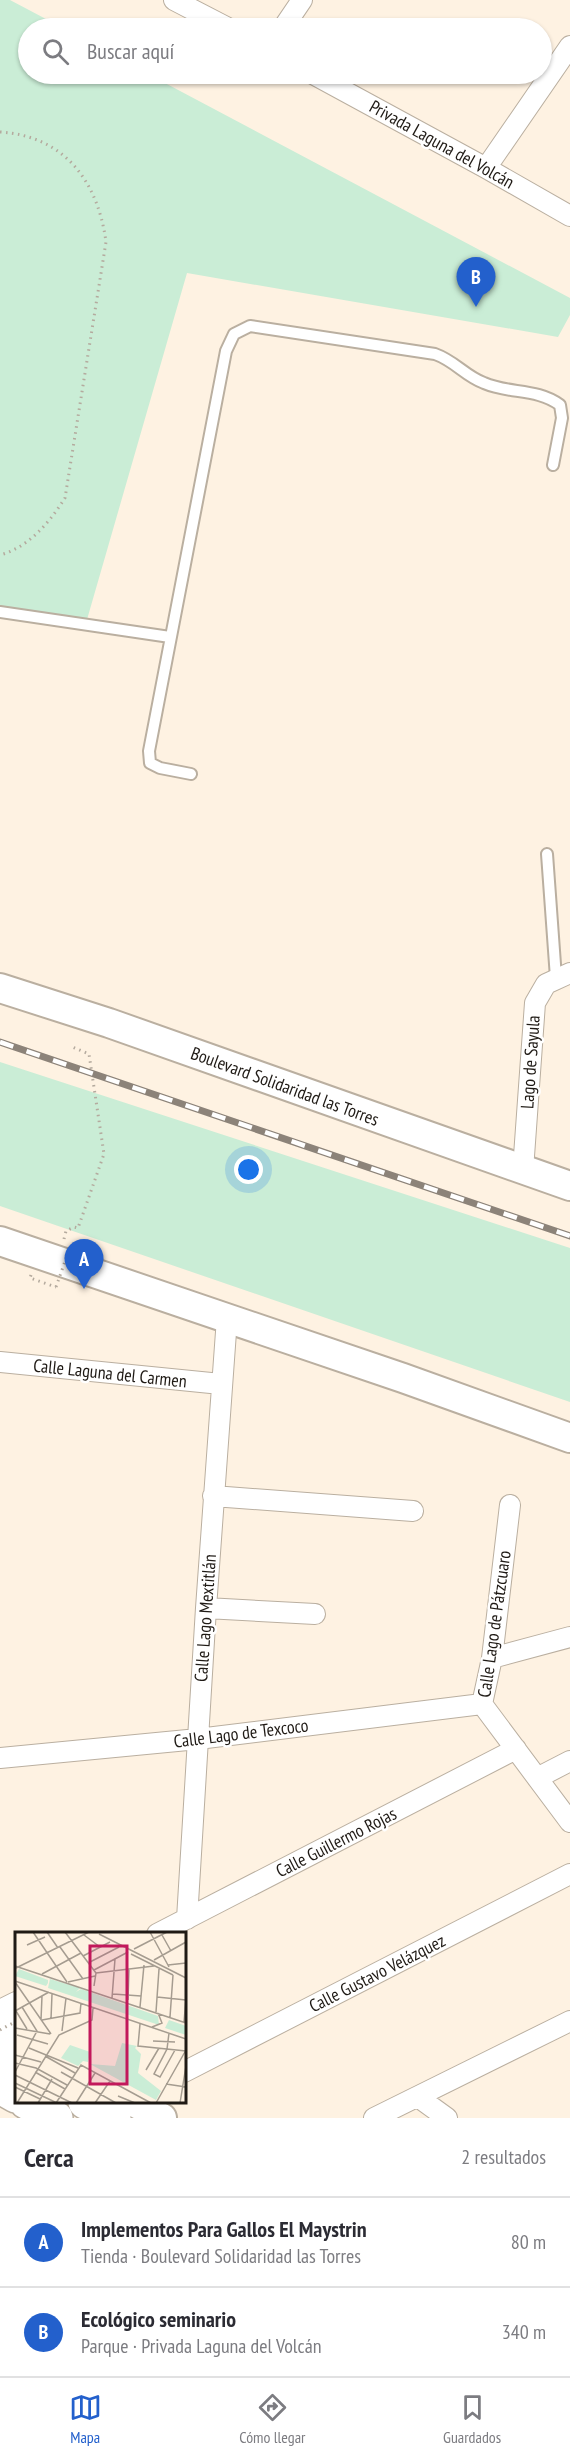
<!DOCTYPE html>
<html lang="es">
<meta charset="utf-8">
<style>
:root{--surface:#fff;--page:#f7f7f7;--text:#2b2b33;--muted:#7c7c81;--line:#e1e1e2;--accent:#2360cc}
body{margin:0;font-family:"PT Sans Narrow",sans-serif;background:var(--page);color:var(--text)}
.you{position:absolute;left:249px;top:1170px;width:21px;height:21px;margin:-15px;border:4px solid #fff;border-radius:50%;background:#1a73e8;box-shadow:0 0 0 9px #1a73e833}
.badge{display:grid;place-items:center;width:39px;height:39px;border-radius:50%;background:var(--accent);color:#fff;font-size:20px;font-weight:700}
.pin{position:absolute;translate:-50% -50px;filter:drop-shadow(0 2px 3px #0008)}
.pin::after{content:'';position:absolute;top:32px;width:21px;height:18px;background:inherit;clip-path:polygon(0 0,100% 0,50% 100%)}
.list{margin:0;padding:0;list-style:none}
h2{display:flex;justify-content:space-between;align-items:center;height:78px;margin:0;padding:0 24px;font-size:26px}
h2 small{font-size:20px;font-weight:400;color:var(--muted)}
.list li{display:grid;grid-template-columns:39px 1fr auto;gap:18px;align-items:center;box-sizing:border-box;height:90px;padding:0 24px;border-top:2px solid var(--line)}
.list b{display:block;font-size:22px;white-space:nowrap}
.list p{margin:0;font-size:20px;white-space:nowrap;color:var(--muted)}
.list em{font-size:20px;font-style:normal;color:var(--muted)}
.icon{flex:none;width:33px;height:33px;fill:none;stroke:currentColor;stroke-width:2;stroke-linecap:round;stroke-linejoin:round}
.map{position:relative;flex:none;width:570px;height:2118px;overflow:hidden}
.search{position:absolute;background:var(--surface);box-shadow:0 2px 4px #0004;left:18px;right:18px;top:18px;height:66px;display:flex;align-items:center;gap:15px;box-sizing:border-box;padding:0 21px;border-radius:33px;color:var(--muted);font-size:22px}
.sheet{height:258px;background:var(--surface)}
nav{display:flex;justify-content:space-around;align-items:center;box-sizing:border-box;height:84px;border-top:2px solid var(--line);background:var(--surface);font-size:16px;color:var(--muted)}
nav a{display:grid;justify-items:center;gap:3px}
nav .on{color:var(--accent)}
.map>svg:first-child{display:block}
</style>
<div class="map">
<svg width="570" height="2118" viewBox="0 0 570 2118">
<rect width="100%" height="100%" fill="#fef2e2"/>
<!-- green -->
<path fill="#caedd6" d="M 0,0 L 10,0 L 63,28 L 28,28 L 28,74 L 148,74 L 570,298 L 570,315 L 558,337 L 187,273 L 86,623 L 0,609 Z
M 0,1062 L 570,1248 L 570,1402 L 0,1206 Z"/>
<g fill="none" stroke-linecap="round" stroke-linejoin="round">
<!-- lane casing -->
<g stroke="#baafa0" stroke-width="14">
<path id="lane" d="M 0,612 L 170,637
M 191,774 L 160,768 L 150,763 L 149,751 L 226,351 L 234,334 L 250,326 L 435,354 C 455,361 465,376 484,383 C 509,394 537,388 560,405 L 562,418 L 553,465
M 547,854 L 556,978"/>
</g>
<!-- street casing -->
<g stroke="#baafa0" stroke-width="22">
<path id="street" d="M 174,0 L 228,28
M 283,28 L 302,0
M 313,74 L 486,168 L 570,216
M 486,168 L 570,46
M 523,1170 L 535,1003 L 546,984 L 570,973
M 0,1362 L 221,1384
M 213,1496 L 413,1511
M 510,1505 L 492,1658 L 482,1704 L 570,1822
M 206,1608 L 315,1614
M 492,1658 L 570,1637
M 0,1758 L 198,1739 L 482,1704
M 537,1778 L 570,1761
M 187,1919 L 206,1608 L 227,1318
M 157,1934 L 516,1749
M 0,2010 L 16,2002
M 184,2072 L 570,1874
M 418,2097 L 447,2118
M 374,2118 L 570,2021"/>
</g>
<!-- secondary casing -->
<g stroke="#baafa0" stroke-width="32">
<path id="secondary" d="M 0,988 L 109,1023 L 570,1186
M 0,1241 L 403,1378 L 570,1438
M 0,2021 L 16,2031
M 134,2102 L 162,2118"/>
</g>
<!-- highway casing -->
<g stroke="#baafa0" stroke-width="36">
<path id="highway" d="M 0,2052 L 16,2062
M 0,2087 L 16,2096
M 26,2102 L 56,2118
M 85,2102 L 114,2118"/>
</g>
<!-- path -->
<path stroke="#b4aa9e" stroke-width="3" stroke-dasharray="1.5 4.5" stroke-linecap="butt" d="M 0,132 C 65,136 98,182 106,242 L 65,498 C 49,523 29,547 0,555
M 64,1239 L 66,1231 L 74,1227 L 78,1228 L 104,1154 L 89,1054 L 70,1046
M 31,1275 L 30,1278 L 56,1287"/>
<!-- lane -->
<use href="#lane" stroke="#fff" stroke-width="10"/>
<!-- street -->
<use href="#street" stroke="#fff" stroke-width="20"/>
<!-- secondary -->
<use href="#secondary" stroke="#fff" stroke-width="28"/>
<!-- highway -->
<use href="#highway" stroke="#fff" stroke-width="33"/>
<!-- rail casing -->
<g stroke="#8c8379" stroke-width="7">
<path id="rail" d="M 0,1042 L 570,1236"/>
</g>
<!-- rail -->
<use href="#rail" stroke="#fff" stroke-width="4.5" stroke-dasharray="14" stroke-linecap="butt"/>
<!-- path-bridge -->
<path stroke="#b4aa9e" stroke-width="3" stroke-dasharray="1.5 4.5" stroke-linecap="butt" d="M 56,1287 L 70,1247
M 0,2030 L 13,2023"/>
</g>
<g text-anchor="middle" dominant-baseline="central" stroke-width="5" stroke-linejoin="round" paint-order="stroke">
<!-- street labels -->
<g font-size="18" fill="#1f1a15" stroke="#fff">
<text transform="translate(442 144) rotate(29)">Privada Laguna del Volcán</text>
<text transform="translate(530 1062) rotate(-86)">Lago de Sayula</text>
<text transform="translate(285 1086) rotate(20)">Boulevard Solidaridad las Torres</text>
<text transform="translate(110 1373) rotate(6)">Calle Laguna del Carmen</text>
<text transform="translate(205 1618) rotate(-86)">Calle Lago Mextitlán</text>
<text transform="translate(494 1624) rotate(-82)">Calle Lago de Pátzcuaro</text>
<text transform="translate(241 1733) rotate(-7)">Calle Lago de Texcoco</text>
<text transform="translate(336 1842) rotate(-27)">Calle Guillermo Rojas</text>
<text transform="translate(377 1973) rotate(-27)">Calle Gustavo Velázquez</text>
</g>
</g>
<!-- overview -->
<g transform="translate(15 1932)">
<rect width="171" height="171" fill="#fef2e2"/>
<path d="M 4,37 L 33,48 L 33,51 L 31,54 L 0,44 ZM 35,47 L 65,56 L 61,60 L 66,57 L 143,84 L 144,93 L 33,56 ZM 154,88 L 171,94 L 171,103 L 150,96 ZM 107,111 L 122,114 L 120,116 L 126,122 L 123,141 L 146,159 L 141,168 L 75,132 L 100,134 ZM 55,113 L 75,120 L 73,130 L 68,129 L 63,134 L 46,126 Z" fill="#caedd6"/>
<path fill="none" stroke="#a59c90" stroke-width="1.5" d="M 18,0 L 52,50M 32,0 L 43,16M 50,0 L 81,41 L 79,54M 135,0 L 154,35M 84,2 L 171,46M 69,3 L 85,15M 147,3 L 156,19M 12,13 L 30,5M 45,15 L 68,47M 119,17 L 152,0M 116,22 L 158,43M 68,24 L 95,10M 139,28 L 171,10M 73,31 L 104,15M 153,33 L 171,31M 0,34 L 171,91M 1,36 L 74,0M 79,38 L 113,20M 81,41 L 139,34M 27,42 L 66,21M 0,49 L 171,107M 0,50 L 36,102M 53,50 L 80,44M 98,62 L 126,64M 142,65 L 171,68M 97,66 L 100,27M 113,68 L 114,37M 125,75 L 129,33M 0,79 L 34,60M 1,79 L 12,97M 141,80 L 144,37M 155,85 L 158,43M 36,87 L 37,62M 26,88 L 27,64M 27,88 L 65,81 L 66,71M 169,90 L 171,67M 125,92 L 123,114 L 171,119M 137,95 L 147,91 L 143,81M 0,96 L 35,102M 47,99 L 51,66M 154,101 L 152,117 L 139,142 L 145,145 L 160,118M 2,103 L 33,112M 138,109 L 160,110M 14,116 L 63,136M 0,123 L 26,130M 30,124 L 60,141M 0,131 L 21,136 L 52,153M 131,138 L 144,116M 0,140 L 22,99 L 7,75M 20,140 L 50,157M 46,140 L 101,171M 0,143 L 57,171M 0,151 L 42,171M 151,152 L 171,155M 0,155 L 25,167M 103,164 L 120,171M 2,171 L 44,103 L 77,88 L 78,76M 23,171 L 37,147M 41,171 L 66,133 L 136,171M 61,171 L 80,141M 80,171 L 95,149M 141,171 L 171,118M 165,171 L 171,134"/>
<path fill="#c2185b" fill-opacity="0.15" stroke="#c2185b" stroke-width="3" d="M 75,14 L 112,14 L 112,152 L 75,152 Z"/>
<rect width="171" height="171" fill="none" stroke="#1f1a15" stroke-width="3"/>
</g>
</svg>
<div class="you"></div>
<div class="pin badge" style="left:84px;top:1289px">A</div>
<div class="pin badge" style="left:476px;top:307px">B</div>
<div class="search"><svg class="icon" aria-label="search" viewBox="0 0 24 24"><circle cx="10" cy="10" r="6"/><path d="M15 15l6 6"/></svg>Buscar aquí</div>
</div>
<section class="sheet">
<h2>Cerca<small>2 resultados</small></h2>
<ul class="list">
<li><span class="badge">A</span><div><b>Implementos Para Gallos El Maystrin</b><p>Tienda · Boulevard Solidaridad las Torres</p></div><em>80 m</em></li>
<li><span class="badge">B</span><div><b>Ecológico seminario</b><p>Parque · Privada Laguna del Volcán</p></div><em>340 m</em></li>
</ul>
</section>
<nav>
<a class="on"><svg class="icon" aria-label="map" viewBox="0 0 24 24"><path d="M3 6l6-2 6 2 6-2v14l-6 2-6-2-6 2zM9 4v14M15 6v14"/></svg>Mapa</a>
<a><svg class="icon" aria-label="directions" viewBox="0 0 24 24"><path d="M12 3l9 9-9 9-9-9zM9 14v-3h6M13 9l2 2-2 2"/></svg>Cómo llegar</a>
<a><svg class="icon" aria-label="saved" viewBox="0 0 24 24"><path d="M7 4h10v16l-5-4-5 4z"/></svg>Guardados</a>
</nav>
